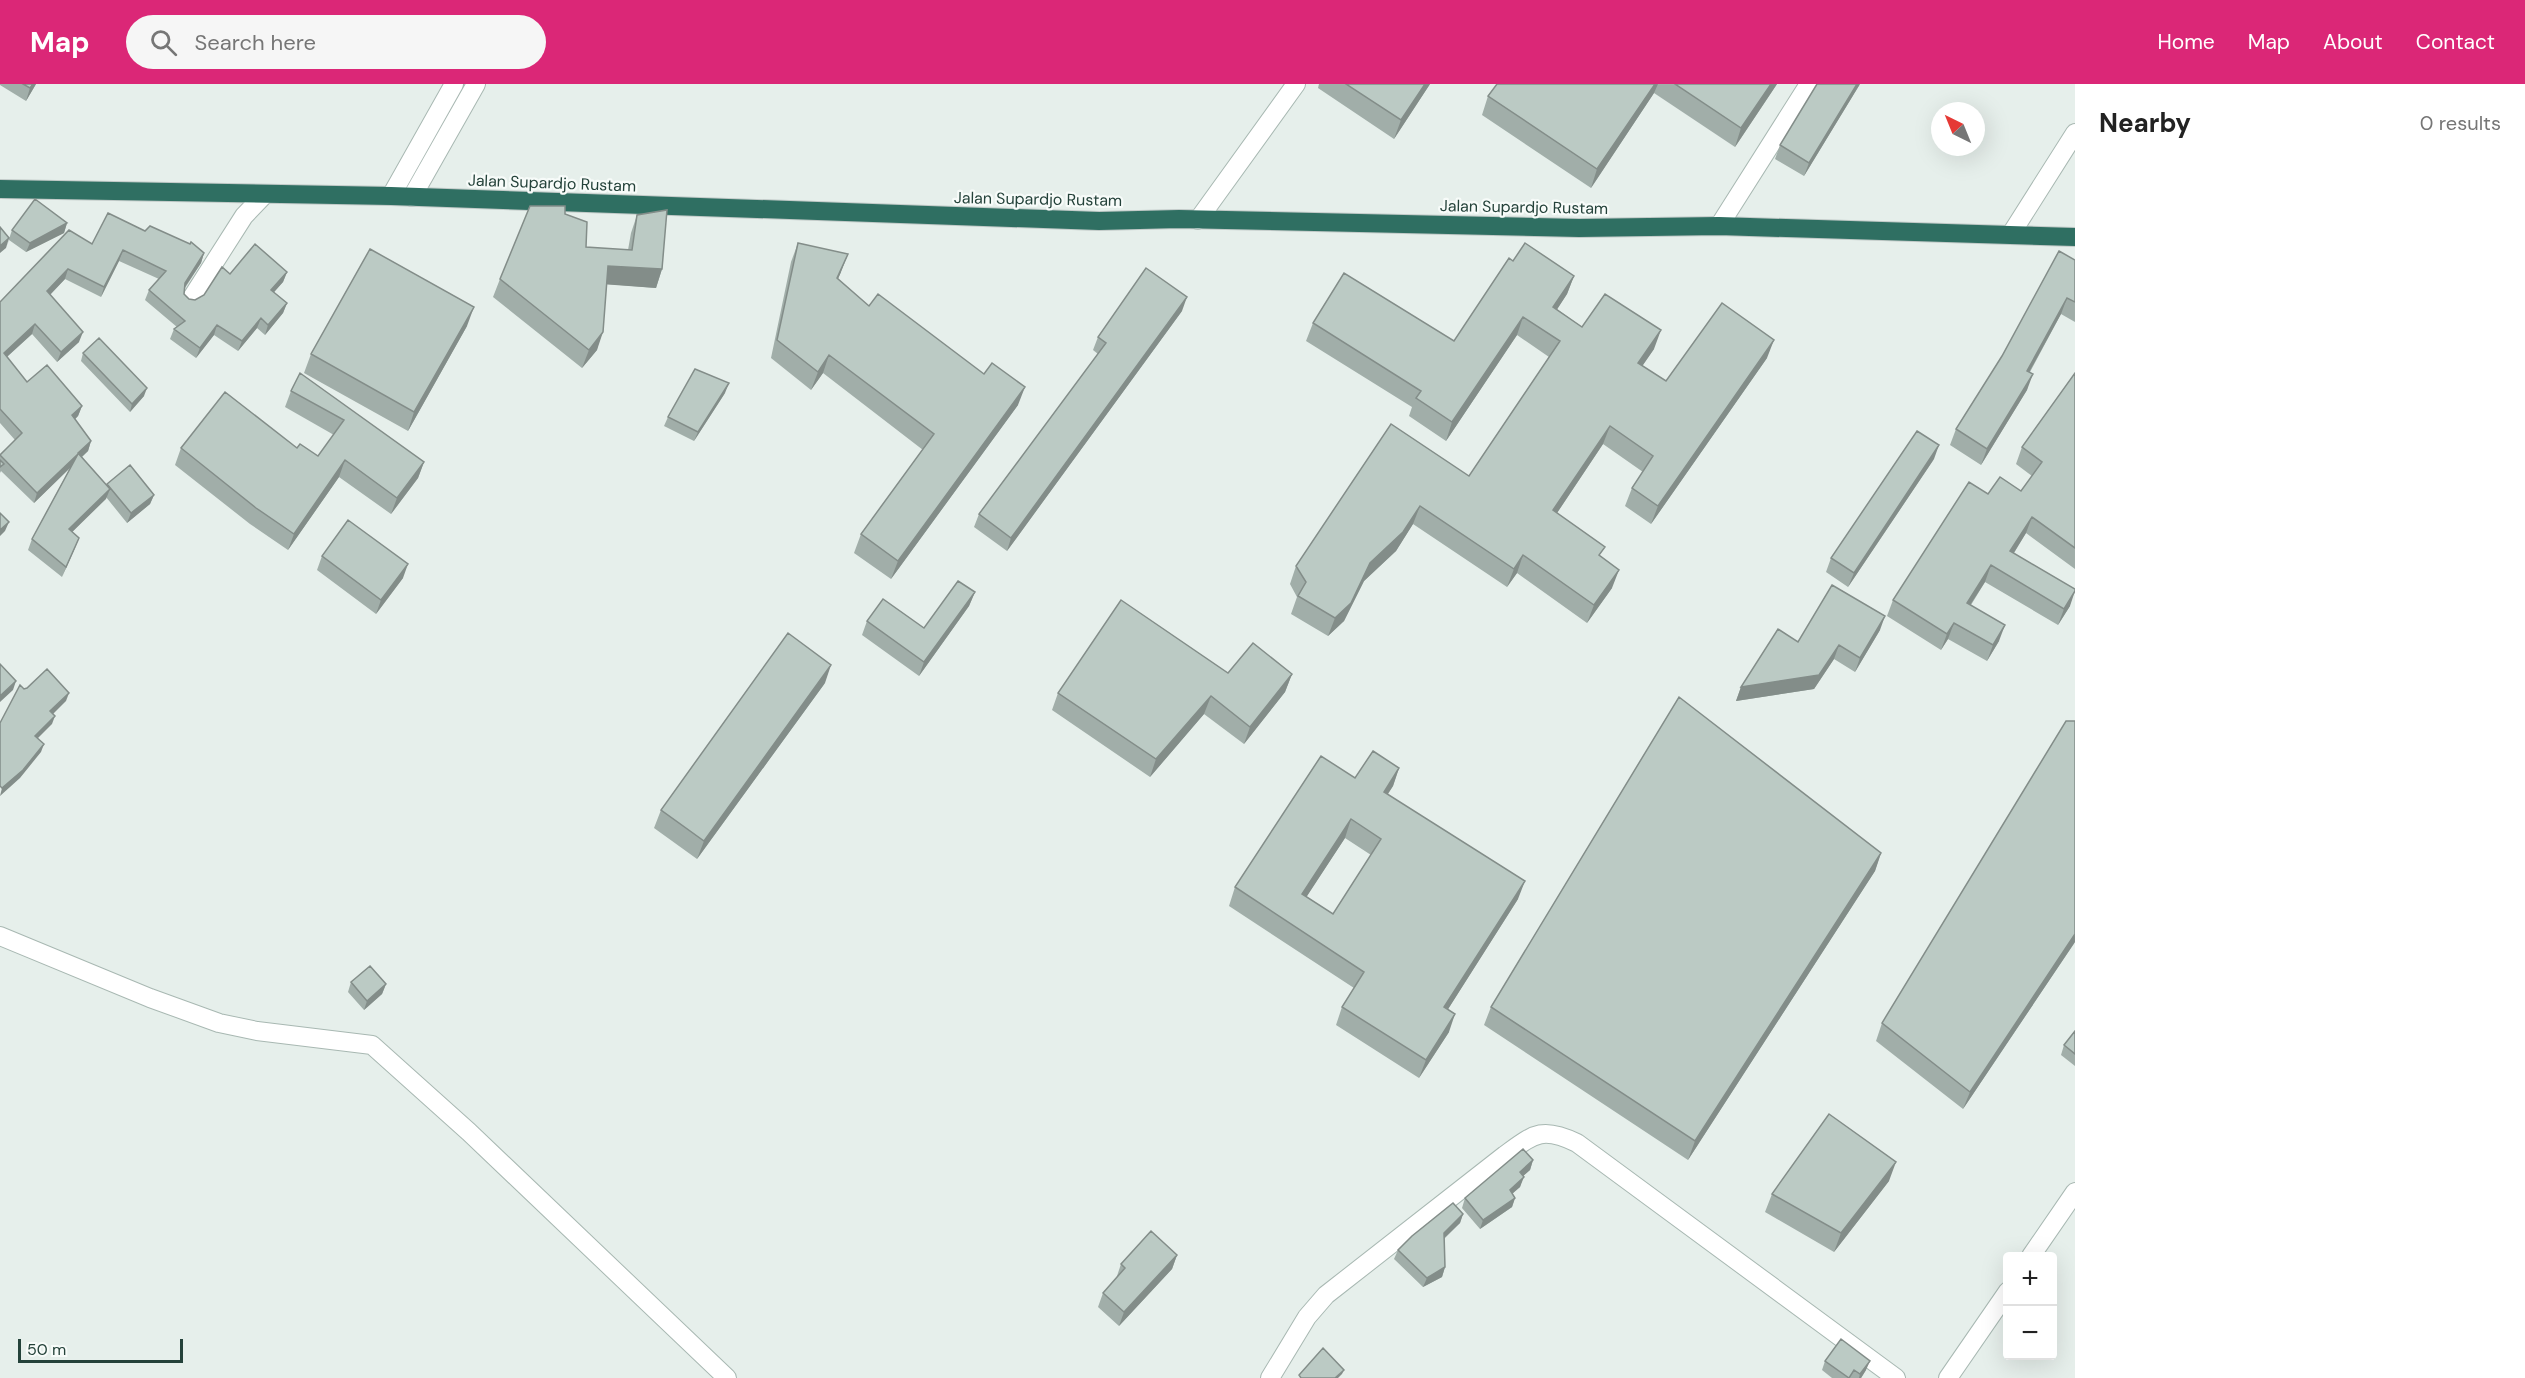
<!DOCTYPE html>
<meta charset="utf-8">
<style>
:root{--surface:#fff;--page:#f6f6f6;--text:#222;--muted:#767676;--line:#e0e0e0;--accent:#db2777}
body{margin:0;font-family:"DM Sans",sans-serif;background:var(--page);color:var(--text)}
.controls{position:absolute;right:18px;bottom:18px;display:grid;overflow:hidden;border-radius:6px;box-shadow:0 6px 24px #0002}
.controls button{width:54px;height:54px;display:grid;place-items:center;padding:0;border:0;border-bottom:2px solid var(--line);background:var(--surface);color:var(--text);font:30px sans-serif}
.compass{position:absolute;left:1931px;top:18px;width:54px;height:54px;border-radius:50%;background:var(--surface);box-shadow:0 6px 24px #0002;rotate:317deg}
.scale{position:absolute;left:18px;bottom:15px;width:165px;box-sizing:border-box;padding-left:6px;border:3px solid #24423a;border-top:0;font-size:16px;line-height:21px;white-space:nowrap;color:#24423a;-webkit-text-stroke:4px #f7fbf9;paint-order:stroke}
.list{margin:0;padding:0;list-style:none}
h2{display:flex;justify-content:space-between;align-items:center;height:78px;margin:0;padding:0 24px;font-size:26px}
h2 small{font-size:20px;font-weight:400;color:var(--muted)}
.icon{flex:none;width:33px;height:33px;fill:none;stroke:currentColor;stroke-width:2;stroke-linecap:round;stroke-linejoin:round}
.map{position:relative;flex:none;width:2075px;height:1294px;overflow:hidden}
header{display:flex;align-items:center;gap:36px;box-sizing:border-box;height:84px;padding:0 30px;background:var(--accent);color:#fff}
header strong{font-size:28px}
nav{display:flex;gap:33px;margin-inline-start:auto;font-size:21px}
.search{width:420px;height:54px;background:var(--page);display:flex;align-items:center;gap:15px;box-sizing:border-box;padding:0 21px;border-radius:33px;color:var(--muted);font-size:22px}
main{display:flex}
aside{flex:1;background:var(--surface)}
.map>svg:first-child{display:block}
</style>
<header>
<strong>Map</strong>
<div class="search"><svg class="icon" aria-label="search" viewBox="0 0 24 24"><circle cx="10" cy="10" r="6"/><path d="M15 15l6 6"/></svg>Search here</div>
<nav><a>Home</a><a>Map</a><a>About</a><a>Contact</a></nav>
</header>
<main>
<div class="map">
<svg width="2075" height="1294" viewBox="0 0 2075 1294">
<rect width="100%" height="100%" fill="#e6efeb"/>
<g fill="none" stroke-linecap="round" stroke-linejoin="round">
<!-- street casing -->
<g stroke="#a8b8b2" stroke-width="20">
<path id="street" d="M 391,112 L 454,0
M 412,113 L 476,0
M 1198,136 L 1296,0
M 1719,142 L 1809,0
M 2011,150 L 2075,49
M 191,215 L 244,132 L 265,110
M 0,852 L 150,914 L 219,939 L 257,947 L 372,961 L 469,1048 L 727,1294
M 2031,1172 L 2075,1108
M 1270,1294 L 1307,1233 L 1326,1211 L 1505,1071 C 1534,1050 1542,1042 1577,1059 L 1896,1294
M 1948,1294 L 2008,1207"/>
</g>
<!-- highway casing -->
<g stroke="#c2cac8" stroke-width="20">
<path id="highway" d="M 0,105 L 391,112 L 1099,137 L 1179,135 L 1579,144 L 1719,142 L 2075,153"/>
</g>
<!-- street -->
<use href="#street" stroke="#fff" stroke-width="18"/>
<!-- highway -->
<use href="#highway" stroke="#2f6f62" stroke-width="18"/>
</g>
<!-- wall -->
<path fill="#a1aea9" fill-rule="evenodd" d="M 0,0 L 36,0 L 26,17 L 0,1 Z
M 1319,0 L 1430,0 L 1394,55 L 1318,4 Z
M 1497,0 L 1777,0 L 1735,63 L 1654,9 L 1591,104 L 1482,31 L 1488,12 Z
M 1860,0 L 1804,92 L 1775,75 L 1780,61 Z
M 565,130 L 586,163 L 628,166 L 631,149 L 637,131 L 662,185 L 656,204 L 607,200 L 597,266 L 582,284 L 493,213 L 500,195 Z
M 67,139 L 64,149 L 26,168 L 9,156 L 6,164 L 12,146 Z
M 145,147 L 204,169 L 201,179 L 185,204 L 184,210 L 189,215 L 195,216 L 204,211 L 230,190 L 287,188 L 283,198 L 274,208 L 287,219 L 283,229 L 265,251 L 257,244 L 238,267 L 214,251 L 196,274 L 170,255 L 174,245 L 177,243 L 145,216 L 149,206 L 159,195 L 119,177 L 101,213 L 65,195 L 50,211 L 79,258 L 57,278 L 32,250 L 7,273 L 27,298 L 82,322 L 78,332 L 75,335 L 91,357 L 88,367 L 82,373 L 106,401 L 107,400 L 154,411 L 150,420 L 127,439 L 106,413 L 72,448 L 79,454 L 62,493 L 28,466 L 32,455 L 70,384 L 34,419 L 1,387 L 0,389 L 0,370 L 15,356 L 0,339 L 0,218 L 92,160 Z
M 798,159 L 841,188 L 838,195 L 869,222 L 1018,321 L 891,495 L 854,469 L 861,450 L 923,366 L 823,289 L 811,306 L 771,274 L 791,178 Z
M 2075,176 L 2075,238 L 2061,230 L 2030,288 L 2027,306 L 1981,381 L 1950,361 L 1956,345 Z
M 1513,177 L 1574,192 L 1567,210 L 1557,225 L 1582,243 L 1654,265 L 1642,282 L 1666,297 L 1767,274 L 1651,440 L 1625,422 L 1632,404 L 1643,388 L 1603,360 L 1557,429 L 1601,473 L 1612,504 L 1587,539 L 1517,489 L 1507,503 L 1413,440 L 1396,467 L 1364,497 L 1344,537 L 1328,552 L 1291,530 L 1297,513 L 1290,500 L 1296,482 L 1469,392 L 1549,273 L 1517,251 L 1446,357 L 1409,332 L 1412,323 L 1306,257 L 1313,239 L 1454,257 Z
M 1182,227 L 1007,467 L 974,443 L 979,430 L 1098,270 L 1093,266 L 1098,253 Z
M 467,242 L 408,347 L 304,289 L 311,270 Z
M 83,269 L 144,312 L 130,328 L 81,277 Z
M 2075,289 L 2075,485 L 2026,449 L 2014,469 L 2070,522 L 2058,541 L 1985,498 L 1971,521 L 1999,557 L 1987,577 L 1948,555 L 1941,566 L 1887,532 L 1893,516 L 1988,410 L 2021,407 L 2032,392 L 2016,380 L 2022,363 Z
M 291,307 L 424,378 L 418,394 L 391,430 L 339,393 L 288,466 L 250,440 L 175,381 L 181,364 L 297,364 L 318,372 L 334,351 L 285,323 Z
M 725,309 L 694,357 L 664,342 L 668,333 Z
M 1934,375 L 1848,503 L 1826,488 L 1831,474 Z
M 322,472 L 403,494 L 376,530 L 317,486 Z
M 975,508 L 969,522 L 919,592 L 862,551 L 867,537 L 924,544 Z
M 1880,546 L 1855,588 L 1834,575 L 1814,605 L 1736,617 L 1741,603 L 1798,558 Z
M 1228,589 L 1292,590 L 1285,608 L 1244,660 L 1204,630 L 1150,693 L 1052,626 L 1058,609 Z
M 825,599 L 697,775 L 654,744 L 661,726 Z
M 1399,684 L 1393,702 L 1388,710 L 1518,815 L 1448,925 L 1449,948 L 1419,994 L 1336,941 L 1342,923 L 1354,904 L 1229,822 L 1235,803 L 1355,694 ZM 1345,754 L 1371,771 L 1333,830 L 1306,813 Z
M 1881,769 L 1875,787 L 1688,1076 L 1484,941 L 1491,923 Z
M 2075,858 L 1963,1025 L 1876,957 L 1882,939 Z
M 351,898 L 386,900 L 382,910 L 364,926 L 348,908 Z
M 2075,947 L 2075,982 L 2061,971 L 2064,961 Z
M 1533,1076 L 1530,1086 L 1523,1092 L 1520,1103 L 1512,1110 L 1515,1114 L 1512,1123 L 1480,1145 L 1462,1124 L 1465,1114 Z
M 1889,1097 L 1834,1168 L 1765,1128 L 1772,1110 Z
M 1463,1130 L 1460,1139 L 1444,1155 L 1445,1183 L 1442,1193 L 1423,1203 L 1394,1175 L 1398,1166 Z
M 1177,1171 L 1172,1185 L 1119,1242 L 1098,1223 L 1103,1209 L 1116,1195 L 1121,1180 Z
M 1825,1277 L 1866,1286 L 1861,1294 L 1832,1294 L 1822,1286 Z"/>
<!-- shaded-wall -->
<path fill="#838d89" d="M 33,0 L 36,0 L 26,17 L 30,4 Z
M 1425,0 L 1430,0 L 1394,55 L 1401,36 Z
M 1655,0 L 1658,0 L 1654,9 L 1591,104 L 1597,85 Z
M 1771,0 L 1777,0 L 1735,63 L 1741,44 Z
M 1857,0 L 1860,0 L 1804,92 L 1809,79 Z
M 67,139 L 64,149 L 26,168 L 30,159 Z
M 9,154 L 6,164 L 0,169 L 0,162 Z
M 123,166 L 119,177 L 101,213 L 104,203 Z
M 204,169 L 201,179 L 181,209 L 185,199 Z
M 848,170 L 841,188 L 830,212 L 837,194 Z
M 608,182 L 662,185 L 656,204 L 601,200 Z
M 68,185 L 65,195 L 43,218 L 47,207 Z
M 287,188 L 283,198 L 267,216 L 271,206 Z
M 1574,192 L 1567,210 L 1547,241 L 1553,223 Z
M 1187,213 L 1182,227 L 1007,467 L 1011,454 Z
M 2067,214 L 2061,230 L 2021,303 L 2027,287 Z
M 287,219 L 283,229 L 265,251 L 268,241 Z
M 474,223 L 467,242 L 408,347 L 414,328 Z
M 1523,233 L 1517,251 L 1446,357 L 1452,338 Z
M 261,234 L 257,244 L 238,267 L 242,257 Z
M 35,240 L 32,250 L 0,279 L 4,269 Z
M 217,241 L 214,251 L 196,274 L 200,264 Z
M 1661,246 L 1654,265 L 1632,297 L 1638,279 Z
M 83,248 L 79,258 L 57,278 L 61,268 Z
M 603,248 L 597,266 L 582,284 L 589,266 Z
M 1774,256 L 1767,274 L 1651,440 L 1658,422 Z
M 829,271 L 823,289 L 811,306 L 818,288 Z
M 2033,290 L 2027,306 L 1981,381 L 1987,365 Z
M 729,299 L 725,309 L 694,357 L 698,348 Z
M 1025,303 L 1018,321 L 891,495 L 898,477 Z
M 147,304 L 144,312 L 130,328 L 132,320 Z
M 82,322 L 78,332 L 68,342 L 72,331 Z
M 1610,342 L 1603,360 L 1547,444 L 1553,426 Z
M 91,357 L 88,367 L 75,379 L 78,369 Z
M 1939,361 L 1934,375 L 1848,503 L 1854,489 Z
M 78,370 L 74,380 L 34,419 L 37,409 Z
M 345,376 L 339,393 L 288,466 L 294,450 Z
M 424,378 L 418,394 L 391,430 L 397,414 Z
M 110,405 L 106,415 L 65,455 L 69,445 Z
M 154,411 L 150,420 L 127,439 L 131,429 Z
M 1420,422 L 1413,440 L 1396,467 L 1364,497 L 1344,537 L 1328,552 L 1335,534 L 1370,479 Z
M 2032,433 L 2026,449 L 2005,483 L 2010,467 Z
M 9,438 L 5,447 L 0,452 L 0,446 Z
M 79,454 L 75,464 L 62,493 L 66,483 Z
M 1523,471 L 1517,489 L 1507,503 L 1514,485 Z
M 408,480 L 403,494 L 376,530 L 381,516 Z
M 1991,481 L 1985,498 L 1961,535 L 1967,519 Z
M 1619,486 L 1612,504 L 1587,539 L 1594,521 Z
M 2075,507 L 2070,522 L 2058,541 L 2064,525 Z
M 975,508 L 969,522 L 919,592 L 924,578 Z
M 1885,532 L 1880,546 L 1855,588 L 1860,574 Z
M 1954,539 L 1948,555 L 1941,566 L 1947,550 Z
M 2005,541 L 1999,557 L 1987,577 L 1993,561 Z
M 1839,561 L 1834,575 L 1814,605 L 1736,617 L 1741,603 Z
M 831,581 L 825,599 L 697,775 L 704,757 Z
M 1292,590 L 1285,608 L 1244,660 L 1250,643 Z
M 16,597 L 13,606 L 0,618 L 0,612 Z
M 69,609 L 66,617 L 47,636 L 50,627 Z
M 1211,612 L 1204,630 L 1150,693 L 1156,675 Z
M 55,632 L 52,640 L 32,660 L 35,652 Z
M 44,660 L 41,668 L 20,694 L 0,712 L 2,704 Z
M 1399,684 L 1393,702 L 1377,726 L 1384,708 Z
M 1351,735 L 1345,754 L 1296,829 L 1302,810 Z
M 1881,769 L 1875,787 L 1688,1076 L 1695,1057 Z
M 1525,797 L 1518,815 L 1438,941 L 1444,923 Z
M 2075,850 L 2075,858 L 1963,1025 L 1970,1008 Z
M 386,900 L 382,910 L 364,926 L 367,917 Z
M 1455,930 L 1449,948 L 1419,994 L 1426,976 Z
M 1533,1076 L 1530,1086 L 1516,1098 L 1520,1088 Z
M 1896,1078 L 1889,1097 L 1834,1168 L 1841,1149 Z
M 1524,1093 L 1520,1103 L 1506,1115 L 1510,1106 Z
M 1515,1114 L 1512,1123 L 1480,1145 L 1483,1136 Z
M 1463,1130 L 1460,1139 L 1440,1158 L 1444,1149 Z
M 1177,1171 L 1172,1185 L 1119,1242 L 1124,1228 Z
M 1445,1183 L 1442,1193 L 1423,1203 L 1427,1194 Z
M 1870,1277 L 1866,1286 L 1861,1294 L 1859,1294 L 1860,1290 Z
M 1344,1286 L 1342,1290 L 1338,1294 L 1335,1294 Z"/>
<!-- building -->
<path fill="#bbcac4" stroke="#838d89" stroke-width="1.5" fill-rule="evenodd" d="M 23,0 L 33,0 L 30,4 Z
M 1346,0 L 1425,0 L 1401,36 Z
M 1497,0 L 1655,0 L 1597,85 L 1488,12 Z
M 1675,0 L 1771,0 L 1741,44 Z
M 1817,0 L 1857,0 L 1809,79 L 1780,61 Z
M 35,115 L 67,139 L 30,159 L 12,146 Z
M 530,122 L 565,122 L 565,130 L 587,138 L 586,163 L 632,166 L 637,131 L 667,126 L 662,185 L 608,182 L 603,248 L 589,266 L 500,195 Z
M 108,129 L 145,147 L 150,142 L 190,160 L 191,158 L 204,169 L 185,199 L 184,210 L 189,215 L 195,216 L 204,211 L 222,183 L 230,190 L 255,160 L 287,188 L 271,206 L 287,219 L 268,241 L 261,234 L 242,257 L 217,241 L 200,264 L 174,245 L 185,237 L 149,206 L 166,187 L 123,166 L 104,203 L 68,185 L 47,207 L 83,248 L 61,268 L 35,240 L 4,269 L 27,298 L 47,281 L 82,322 L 72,331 L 91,357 L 78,369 L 110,405 L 69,445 L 79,454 L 66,483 L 32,455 L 78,370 L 37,409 L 0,371 L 22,349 L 0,325 L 0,218 L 69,146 L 92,160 Z
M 0,143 L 9,154 L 0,162 Z
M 798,159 L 848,170 L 837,194 L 869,222 L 878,210 L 984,290 L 992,279 L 1025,303 L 898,477 L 861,450 L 934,350 L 829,271 L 818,288 L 777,256 Z
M 1525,159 L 1574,192 L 1553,223 L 1582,243 L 1605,210 L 1661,246 L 1638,279 L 1666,297 L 1722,219 L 1774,256 L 1658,422 L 1632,404 L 1653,372 L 1610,342 L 1553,426 L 1605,463 L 1599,471 L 1619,486 L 1594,521 L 1523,471 L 1514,485 L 1420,422 L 1403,448 L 1370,479 L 1351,519 L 1335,534 L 1298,512 L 1306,498 L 1296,482 L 1391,340 L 1469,392 L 1560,257 L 1523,233 L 1452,338 L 1416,314 L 1421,307 L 1313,239 L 1344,189 L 1454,257 L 1509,174 L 1513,177 Z
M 370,165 L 474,223 L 414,328 L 311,270 Z
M 2059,167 L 2075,176 L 2075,218 L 2067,214 L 2027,287 L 2033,290 L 1987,365 L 1956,345 L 2002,272 Z
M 1146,184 L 1187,213 L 1011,454 L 979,430 L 1106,259 L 1098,253 Z
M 99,254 L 147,304 L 132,320 L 83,269 Z
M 695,285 L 729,299 L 698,348 L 668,333 Z
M 300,289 L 424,378 L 397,414 L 345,376 L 294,450 L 256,424 L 181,364 L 225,308 L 297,364 L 300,360 L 318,372 L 344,336 L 291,307 Z
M 2075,289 L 2075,464 L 2032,433 L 2010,467 L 2075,505 L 2075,507 L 2064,525 L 1991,481 L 1967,519 L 2005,541 L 1993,561 L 1954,539 L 1947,550 L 1893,516 L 1969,398 L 1988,410 L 2000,393 L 2021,407 L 2042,378 L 2022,363 Z
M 1917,347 L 1939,361 L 1854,489 L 1831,474 Z
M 0,376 L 4,380 L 0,383 Z
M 130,381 L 154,411 L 131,429 L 107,400 Z
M 0,429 L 9,438 L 0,446 Z
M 348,436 L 408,480 L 381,516 L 322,472 Z
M 958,497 L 975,508 L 924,578 L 867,537 L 883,515 L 924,544 Z
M 1832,501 L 1885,532 L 1860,574 L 1839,561 L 1819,591 L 1741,603 L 1778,545 L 1798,558 Z
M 1121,516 L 1228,589 L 1253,559 L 1292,590 L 1250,643 L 1211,612 L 1156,675 L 1058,609 Z
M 788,549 L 831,581 L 704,757 L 661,726 Z
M 0,580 L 16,597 L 0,612 Z
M 47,585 L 69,609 L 50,627 L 55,632 L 35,652 L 44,660 L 23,686 L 2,704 L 0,702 L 0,639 L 20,601 L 24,605 L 27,604 Z
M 1679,613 L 1881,769 L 1695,1057 L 1491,923 Z
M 2066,637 L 2075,637 L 2075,850 L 1970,1008 L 1882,939 Z
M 1373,667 L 1399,684 L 1384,708 L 1525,797 L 1444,923 L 1455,930 L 1426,976 L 1342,923 L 1364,888 L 1235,803 L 1321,672 L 1355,694 ZM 1351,735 L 1381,755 L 1333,830 L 1302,810 Z
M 370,882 L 386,900 L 367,917 L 351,898 Z
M 2075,947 L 2075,970 L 2064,961 Z
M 1829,1030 L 1896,1078 L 1841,1149 L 1772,1110 Z
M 1523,1065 L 1533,1076 L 1520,1088 L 1524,1093 L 1510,1106 L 1515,1114 L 1483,1136 L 1465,1114 Z
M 1453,1119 L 1463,1130 L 1444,1149 L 1445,1183 L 1427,1194 L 1398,1166 L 1412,1152 Z
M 1151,1147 L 1177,1171 L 1124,1228 L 1103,1209 L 1125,1184 L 1121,1180 Z
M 1841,1255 L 1870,1277 L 1860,1290 L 1854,1286 L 1849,1294 L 1825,1277 Z
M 1323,1264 L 1344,1286 L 1335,1294 L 1301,1294 L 1299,1291 Z"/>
<g text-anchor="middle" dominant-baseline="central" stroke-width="4.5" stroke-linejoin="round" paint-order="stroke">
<!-- street labels -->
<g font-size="16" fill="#24423a" stroke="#f7fbf9">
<text transform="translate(552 99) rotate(2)">Jalan Supardjo Rustam</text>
<text transform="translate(1038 115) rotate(1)">Jalan Supardjo Rustam</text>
<text transform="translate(1524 123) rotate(1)">Jalan Supardjo Rustam</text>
</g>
</g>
</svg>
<div class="controls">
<button>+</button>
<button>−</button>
</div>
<svg class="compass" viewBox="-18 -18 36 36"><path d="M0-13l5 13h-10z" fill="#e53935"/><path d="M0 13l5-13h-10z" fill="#767676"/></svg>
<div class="scale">50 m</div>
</div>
<aside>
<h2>Nearby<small>0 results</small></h2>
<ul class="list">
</ul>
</aside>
</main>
